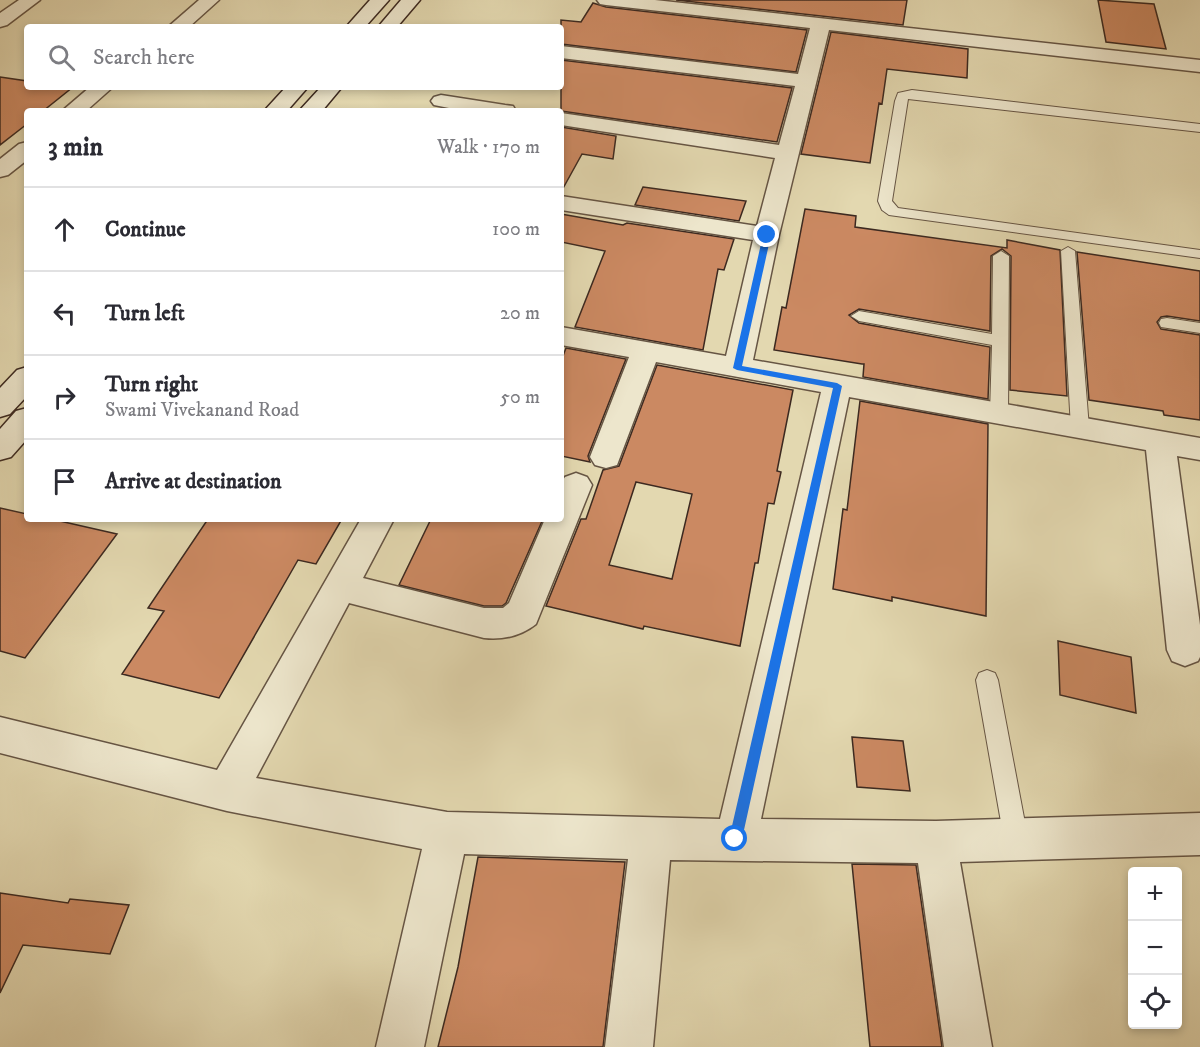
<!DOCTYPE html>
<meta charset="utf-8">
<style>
:root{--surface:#fff;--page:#f2f2f3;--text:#2b2b33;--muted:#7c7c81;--line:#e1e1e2}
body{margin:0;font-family:"IM FELL DW Pica",serif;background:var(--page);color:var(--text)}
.controls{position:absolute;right:18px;bottom:18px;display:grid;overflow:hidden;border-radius:6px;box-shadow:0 3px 9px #0003}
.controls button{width:54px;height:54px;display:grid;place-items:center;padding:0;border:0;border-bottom:2px solid var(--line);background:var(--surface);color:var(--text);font:30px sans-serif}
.stop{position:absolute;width:18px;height:18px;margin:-14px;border:4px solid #1a73e8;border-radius:50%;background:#fff}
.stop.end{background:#1a73e8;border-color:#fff;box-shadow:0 2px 6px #0008}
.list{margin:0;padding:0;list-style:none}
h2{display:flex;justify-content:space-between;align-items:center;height:78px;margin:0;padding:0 24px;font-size:26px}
h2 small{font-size:20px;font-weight:400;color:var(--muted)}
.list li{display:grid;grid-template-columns:39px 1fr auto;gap:18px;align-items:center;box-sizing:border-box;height:84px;padding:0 24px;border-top:2px solid var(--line)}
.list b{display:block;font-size:22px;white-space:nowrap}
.list p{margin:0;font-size:20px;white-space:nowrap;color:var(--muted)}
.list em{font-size:20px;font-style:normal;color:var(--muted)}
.icon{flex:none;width:33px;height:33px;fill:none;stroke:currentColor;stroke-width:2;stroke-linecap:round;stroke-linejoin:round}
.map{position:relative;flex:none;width:1200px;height:1047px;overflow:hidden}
.search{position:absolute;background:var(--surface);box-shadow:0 3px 9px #0003;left:24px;top:24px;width:540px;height:66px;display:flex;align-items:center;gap:15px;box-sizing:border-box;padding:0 21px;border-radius:6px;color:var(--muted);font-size:22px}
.panel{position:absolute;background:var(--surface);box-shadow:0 3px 9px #0003;left:24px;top:108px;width:540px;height:414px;border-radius:6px}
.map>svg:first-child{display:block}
</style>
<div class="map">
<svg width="1200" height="1047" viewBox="0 0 1200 1047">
<rect width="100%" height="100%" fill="#e3d8b0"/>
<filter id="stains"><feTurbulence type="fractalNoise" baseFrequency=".00333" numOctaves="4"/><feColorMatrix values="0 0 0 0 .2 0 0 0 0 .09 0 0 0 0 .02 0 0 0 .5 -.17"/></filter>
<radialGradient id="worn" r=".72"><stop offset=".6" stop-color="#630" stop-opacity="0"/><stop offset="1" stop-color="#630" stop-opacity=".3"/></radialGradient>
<!-- building -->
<path fill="#cb8962" stroke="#3c2920" stroke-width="1.5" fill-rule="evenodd" d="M 676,0 L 907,0 L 903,25 Z
M 1098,0 L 1154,4 L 1166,49 L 1106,42 Z
M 593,3 L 606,7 L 807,30 L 796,72 L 561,44 L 561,20 L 581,22 Z
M 831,32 L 968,49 L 967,78 L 887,69 L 882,104 L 879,103 L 870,163 L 801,154 Z
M 561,60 L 792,88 L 777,142 L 561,111 Z
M 0,77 L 27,81 L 27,87 L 73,87 L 43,111 L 27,111 L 27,124 L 0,145 Z
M 561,127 L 616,136 L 613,159 L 582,154 L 561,192 Z
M 643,187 L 746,201 L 739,221 L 635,205 Z
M 805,209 L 856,216 L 855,227 L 1007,248 L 1007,240 L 1060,250 L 1067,396 L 1010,390 L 1011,256 L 1002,249 L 991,256 L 990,331 L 859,309 L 849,315 L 859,323 L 990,347 L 988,399 L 863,377 L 864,364 L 862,364 L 774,350 L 782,307 L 786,308 Z
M 561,214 L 623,225 L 627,223 L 734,239 L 724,270 L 718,269 L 703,350 L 575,327 L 605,251 L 561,242 Z
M 1077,252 L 1200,271 L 1200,321 L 1167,316 L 1161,317 L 1157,322 L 1161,329 L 1200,335 L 1200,420 L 1164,415 L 1163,411 L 1089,400 Z
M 566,348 L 626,359 L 588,456 L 590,462 L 561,456 L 561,361 Z
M 657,365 L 793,390 L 777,471 L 781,472 L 774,504 L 768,503 L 758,563 L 755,563 L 740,646 L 644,626 L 643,629 L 546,606 L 581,519 L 586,519 L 603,470 L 619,466 ZM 636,482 L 692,494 L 672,579 L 609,565 Z
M 860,401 L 988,424 L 986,616 L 892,597 L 892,601 L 833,589 L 843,509 L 847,510 Z
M 0,508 L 27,514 L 27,519 L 51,519 L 117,534 L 25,658 L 0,651 Z
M 208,519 L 342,519 L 316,564 L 298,560 L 219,698 L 122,674 L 164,611 L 148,608 Z
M 431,519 L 543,519 L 506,603 L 502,606 L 484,606 L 399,585 Z
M 1058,641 L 1131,657 L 1136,713 L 1060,695 Z
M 852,737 L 903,741 L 910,791 L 857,787 Z
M 478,857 L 625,862 L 603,1047 L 438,1047 L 458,967 Z
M 852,864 L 916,865 L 942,1047 L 870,1047 Z
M 0,893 L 68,903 L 70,899 L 129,905 L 110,954 L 23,945 L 0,993 Z"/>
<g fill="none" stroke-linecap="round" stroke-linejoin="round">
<!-- service casing -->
<g stroke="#654" stroke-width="2">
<path id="service" d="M 912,90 L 1200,124 L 1200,132 L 908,99 L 892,201 L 898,208 L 1200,250 L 1200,258 L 889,215 L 882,210 L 878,201 L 895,101 L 898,93 Z
M 1068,247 L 1075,251 L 1089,428 L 1086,433 L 1080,434 L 1074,433 L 1071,428 L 1061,251 Z
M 1001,251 L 1009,256 L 1008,414 L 1005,418 L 999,420 L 993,418 L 990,414 L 992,345 L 859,321 L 851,316 L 859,311 L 992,334 L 993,256 Z
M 1167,318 L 1200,323 L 1200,333 L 1161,327 L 1159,323 L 1161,319 Z
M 987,670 L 995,673 L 998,680 L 1028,839 L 1025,848 L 1016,851 L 1007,848 L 1004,839 L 976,680 L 979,673 Z"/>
</g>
<!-- minor casing -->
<g stroke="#654" stroke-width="3">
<path id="minor" d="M 19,0 L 40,0 L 7,25 L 0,27 L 0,13 Z
M 199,0 L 219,0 L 189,27 L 168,27 Z
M 597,0 L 655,0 L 1200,60 L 1200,72 L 829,30 L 779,235 L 753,360 L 1200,438 L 1200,460 L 1177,456 L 1200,625 L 1200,657 L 1198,661 L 1185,666 L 1172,661 L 1167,650 L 1146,450 L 849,397 L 761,819 L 936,821 L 1200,813 L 1200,855 L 960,862 L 992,1047 L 944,1047 L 918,863 L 670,860 L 653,1047 L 605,1047 L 628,859 L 464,854 L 424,1047 L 376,1047 L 422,849 L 227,811 L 0,753 L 0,717 L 217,770 L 361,519 L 394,519 L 363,578 L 484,608 L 503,608 L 509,603 L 545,519 L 561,519 L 561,483 L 565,477 L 576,473 L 587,477 L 592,485 L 536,624 C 521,636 503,640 484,638 L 349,603 L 256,778 L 447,812 L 720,819 L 821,392 L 656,362 L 617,465 L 606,468 L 595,465 L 590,457 L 629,357 L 561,345 L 561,327 L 726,356 L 753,240 L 561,210 L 561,196 L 757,226 L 775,158 L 561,125 L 561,113 L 779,145 L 795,86 L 561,58 L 561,46 L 798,74 L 810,28 L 606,5 L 600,4 Z
M 90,87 L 113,87 L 86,111 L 62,111 Z
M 441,95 L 505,105 L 513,106 L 516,111 L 464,111 L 434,105 L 431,101 L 434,97 Z
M 27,142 L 27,160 L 8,175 L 0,177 L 0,159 L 19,144 Z"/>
</g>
<!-- secondary casing -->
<g stroke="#3c2920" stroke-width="3">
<path id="secondary" d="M 370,0 L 389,0 L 365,27 L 346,27 Z
M 401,0 L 420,0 L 397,27 L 378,27 Z
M 286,87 L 308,87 L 287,111 L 264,111 Z
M 321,87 L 342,87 L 322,111 L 299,111 Z
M 27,367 L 27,396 L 10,414 L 0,417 L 0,388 L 17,370 Z
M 27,408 L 27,439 L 11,457 L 0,460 L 0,429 L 16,411 Z"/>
</g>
<!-- service -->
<use href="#service" fill="#ede6cc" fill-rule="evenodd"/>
<!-- minor -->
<use href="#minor" fill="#ede6cc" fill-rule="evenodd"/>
<!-- secondary -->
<use href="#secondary" fill="#ede6cc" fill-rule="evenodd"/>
</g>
<!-- route -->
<path fill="#1a73e8" d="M 767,232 L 771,235 L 742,366 L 837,383 L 842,386 L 742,839 L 740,844 L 735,846 L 731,844 L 729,839 L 833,388 L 737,370 L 733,368 L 763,235 Z"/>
<rect width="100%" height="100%" filter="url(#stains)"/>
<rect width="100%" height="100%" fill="url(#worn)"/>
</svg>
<div class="controls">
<button>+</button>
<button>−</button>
<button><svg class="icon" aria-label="locate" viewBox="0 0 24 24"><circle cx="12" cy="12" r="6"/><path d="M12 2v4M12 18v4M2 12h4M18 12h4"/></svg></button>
</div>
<div class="stop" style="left:735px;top:839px"></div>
<div class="stop end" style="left:767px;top:235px"></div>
<div class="search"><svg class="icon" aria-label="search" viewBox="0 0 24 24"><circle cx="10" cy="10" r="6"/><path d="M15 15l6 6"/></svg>Search here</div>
<section class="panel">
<h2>3 min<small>Walk · 170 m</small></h2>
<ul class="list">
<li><svg class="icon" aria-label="ahead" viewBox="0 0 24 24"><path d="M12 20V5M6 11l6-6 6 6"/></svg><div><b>Continue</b></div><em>100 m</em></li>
<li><svg class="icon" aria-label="left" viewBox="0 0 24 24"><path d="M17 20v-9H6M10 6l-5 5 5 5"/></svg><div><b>Turn left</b></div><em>20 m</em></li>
<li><svg class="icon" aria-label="right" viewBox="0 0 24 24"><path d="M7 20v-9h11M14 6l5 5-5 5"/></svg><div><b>Turn right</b><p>Swami Vivekanand Road</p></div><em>50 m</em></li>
<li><svg class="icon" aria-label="arrive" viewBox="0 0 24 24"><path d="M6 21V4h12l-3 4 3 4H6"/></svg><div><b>Arrive at destination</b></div></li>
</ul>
</section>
</div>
